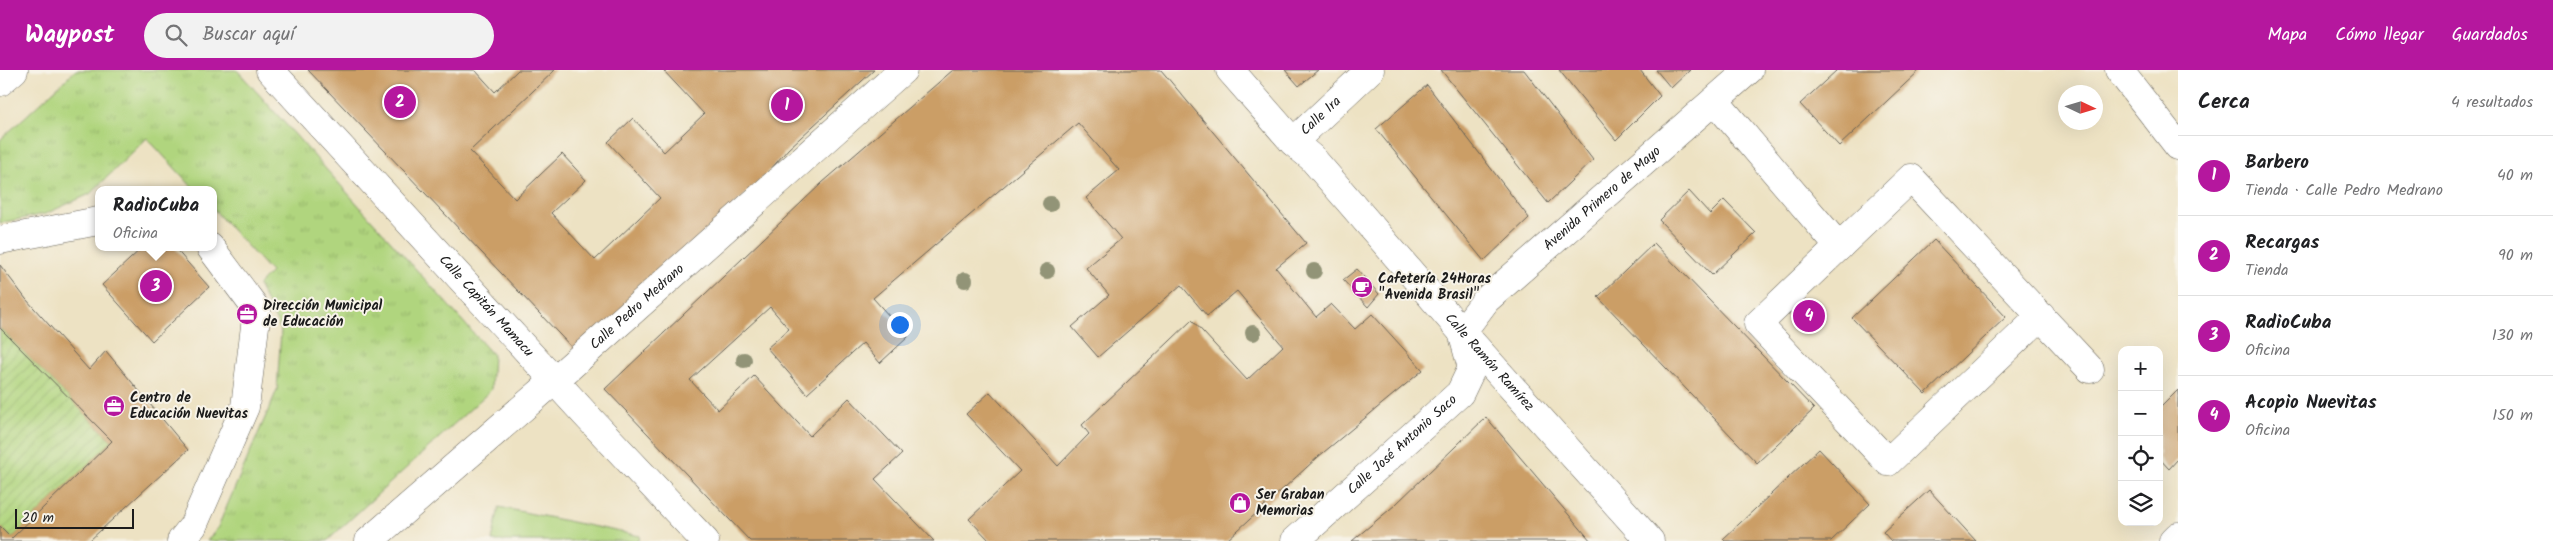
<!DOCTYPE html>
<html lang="es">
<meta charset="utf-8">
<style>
:root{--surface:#fff;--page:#f2f2f2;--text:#202124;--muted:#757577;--line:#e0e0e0;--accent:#b5179e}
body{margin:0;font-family:Kalam,sans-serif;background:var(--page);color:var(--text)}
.controls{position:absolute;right:15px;bottom:15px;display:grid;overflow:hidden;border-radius:10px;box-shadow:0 5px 20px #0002}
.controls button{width:45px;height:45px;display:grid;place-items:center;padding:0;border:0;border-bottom:1px solid var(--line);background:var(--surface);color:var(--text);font:25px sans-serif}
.compass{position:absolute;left:2058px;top:15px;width:45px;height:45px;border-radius:50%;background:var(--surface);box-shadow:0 5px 20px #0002;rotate:94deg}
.scale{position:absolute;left:15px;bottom:12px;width:119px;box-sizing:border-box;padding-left:5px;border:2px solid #1c1c1c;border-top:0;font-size:14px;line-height:18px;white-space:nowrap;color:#1c1c1c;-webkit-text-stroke:4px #f7f3e8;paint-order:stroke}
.you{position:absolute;left:899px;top:254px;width:18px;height:18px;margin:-12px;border:4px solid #fff;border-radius:50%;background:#1a73e8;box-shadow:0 0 0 8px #1a73e833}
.badge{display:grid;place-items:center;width:32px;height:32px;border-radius:50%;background:var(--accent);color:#fff;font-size:16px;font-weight:700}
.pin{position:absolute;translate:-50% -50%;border:2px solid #fff;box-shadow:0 1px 5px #0006}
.popup{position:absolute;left:95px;top:116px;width:122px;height:65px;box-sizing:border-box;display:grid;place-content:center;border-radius:10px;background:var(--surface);filter:drop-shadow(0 1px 4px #0005);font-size:16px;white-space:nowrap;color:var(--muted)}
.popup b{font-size:19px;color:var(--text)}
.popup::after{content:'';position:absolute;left:50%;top:100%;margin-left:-10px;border:10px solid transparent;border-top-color:var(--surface)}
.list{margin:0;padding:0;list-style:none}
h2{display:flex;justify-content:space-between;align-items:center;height:65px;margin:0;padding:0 20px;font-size:21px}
h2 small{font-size:16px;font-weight:400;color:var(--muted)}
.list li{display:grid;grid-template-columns:32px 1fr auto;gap:15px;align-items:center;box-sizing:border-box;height:80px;padding:0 20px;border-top:1px solid var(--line)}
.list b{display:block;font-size:19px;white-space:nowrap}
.list p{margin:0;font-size:16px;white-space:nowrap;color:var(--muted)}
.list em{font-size:16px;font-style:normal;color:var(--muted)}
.icon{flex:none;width:28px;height:28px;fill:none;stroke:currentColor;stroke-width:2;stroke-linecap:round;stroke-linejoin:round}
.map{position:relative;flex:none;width:2178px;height:471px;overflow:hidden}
header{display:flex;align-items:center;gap:30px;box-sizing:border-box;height:70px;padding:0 25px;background:var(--accent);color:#fff}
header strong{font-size:24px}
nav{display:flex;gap:28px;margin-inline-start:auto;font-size:18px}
.search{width:350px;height:45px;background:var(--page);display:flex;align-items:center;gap:12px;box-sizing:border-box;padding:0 18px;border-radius:28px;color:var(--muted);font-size:19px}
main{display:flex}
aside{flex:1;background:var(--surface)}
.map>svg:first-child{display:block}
</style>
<header>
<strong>Waypost</strong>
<div class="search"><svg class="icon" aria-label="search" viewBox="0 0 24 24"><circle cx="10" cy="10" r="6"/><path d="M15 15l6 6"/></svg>Buscar aquí</div>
<nav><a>Mapa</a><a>Cómo llegar</a><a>Guardados</a></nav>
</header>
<main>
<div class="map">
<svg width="2178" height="471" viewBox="0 0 2178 471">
<defs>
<pattern id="grass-tufts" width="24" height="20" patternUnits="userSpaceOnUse" patternTransform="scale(1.25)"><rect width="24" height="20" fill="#b0d57e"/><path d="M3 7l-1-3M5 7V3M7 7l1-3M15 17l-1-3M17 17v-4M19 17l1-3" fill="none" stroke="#97b66c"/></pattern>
<pattern id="garden-furrows" width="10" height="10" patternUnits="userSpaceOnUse" patternTransform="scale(1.25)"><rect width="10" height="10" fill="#b0d57e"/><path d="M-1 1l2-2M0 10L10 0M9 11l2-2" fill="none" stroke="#97b66c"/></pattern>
</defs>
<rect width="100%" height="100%" fill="#f7f3e8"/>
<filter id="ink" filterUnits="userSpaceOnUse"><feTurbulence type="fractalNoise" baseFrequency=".02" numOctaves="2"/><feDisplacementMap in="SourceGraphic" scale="10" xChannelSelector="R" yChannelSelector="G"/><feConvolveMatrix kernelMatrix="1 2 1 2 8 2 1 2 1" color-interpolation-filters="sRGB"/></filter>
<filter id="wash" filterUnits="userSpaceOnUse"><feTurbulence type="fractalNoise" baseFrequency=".0096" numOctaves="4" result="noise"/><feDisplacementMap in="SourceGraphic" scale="20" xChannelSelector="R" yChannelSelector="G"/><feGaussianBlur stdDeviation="1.12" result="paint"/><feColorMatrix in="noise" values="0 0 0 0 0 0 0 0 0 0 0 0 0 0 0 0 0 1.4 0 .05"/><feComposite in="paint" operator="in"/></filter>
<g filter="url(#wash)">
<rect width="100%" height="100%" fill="#ede2c3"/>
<!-- grass -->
<path fill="url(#grass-tufts)" stroke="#66784d" d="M 76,0 L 237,0 L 493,285 L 491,320 L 327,471 L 207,471 L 217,459 L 277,320 L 281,260 L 258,215 L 271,202 L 214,140 L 214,120 L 195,120 L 147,68 L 90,124 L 45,144 L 0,153 L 0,70 Z"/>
<!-- garden -->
<path fill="url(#garden-furrows)" stroke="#66784d" d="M 0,258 L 112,371 L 12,468 L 0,456 Z"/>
<!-- pitch -->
<path fill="#b0d57e" stroke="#66784d" d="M 499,437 L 640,466 L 639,471 L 492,471 Z"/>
<g id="blocks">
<!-- building -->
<path fill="#cb9e66" d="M 308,0 L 475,0 L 495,22 L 518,0 L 555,0 L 470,81 L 515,129 L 562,84 L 586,110 L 551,143 L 595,190 L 660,128 L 608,72 L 633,48 L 664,82 L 704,44 L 663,0 L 874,0 L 788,79 L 765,106 L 578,284 Z
M 953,0 L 1161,0 L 1306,173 L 1276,198 L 1316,247 L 1331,234 L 1355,259 L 1372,244 L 1423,300 L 1318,387 L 1226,471 L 990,471 L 969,449 L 1020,401 L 966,344 L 990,322 L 1058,396 L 1089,364 L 1082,355 L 1192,250 L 1247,310 L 1283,276 L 1237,221 L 1207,246 L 1181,215 L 1098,287 L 1072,257 L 1109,225 L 1086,198 L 1121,169 L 1086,128 L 1119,100 L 1078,53 L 873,228 L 908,267 L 880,293 L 863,273 L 807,324 L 767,278 L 789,259 L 770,237 L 690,310 L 718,340 L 754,306 L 810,366 L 849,328 L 902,384 L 875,409 L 934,471 L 750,471 L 605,319 L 822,113 Z
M 1285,0 L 1318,0 L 1299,16 Z
M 1441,0 L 1524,0 L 1593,90 L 1548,133 Z
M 1559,0 L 1640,0 L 1660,26 L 1616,70 Z
M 1656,0 L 1690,0 L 1671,18 Z
M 1837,0 L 1920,0 L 1839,76 L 1800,34 Z
M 1427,15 L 1529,148 L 1484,191 L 1376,59 Z
M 1689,121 L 1710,144 L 1724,130 L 1756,163 L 1712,205 L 1659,150 Z
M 1934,170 L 2006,247 L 1925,324 L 1852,248 Z
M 1654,173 L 1814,339 L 1757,393 L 1598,227 Z
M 143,177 L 174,177 L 209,217 L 152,271 L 102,215 Z
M 0,195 L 26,229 L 89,300 L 106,281 L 188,380 L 89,471 L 0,471 L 0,456 L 12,468 L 112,371 L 0,258 Z
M 1357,199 L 1379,224 L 1368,237 L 1343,210 Z
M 2178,320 L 2178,389 L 2169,399 L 2159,388 L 2159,339 Z
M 1486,347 L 1591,471 L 1352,471 L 1395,435 Z
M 1819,379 L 1870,434 L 1831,471 L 1725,471 L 1723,469 Z
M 1929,420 L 1976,471 L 1891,471 L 1883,462 Z"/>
</g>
</g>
<g filter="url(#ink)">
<use href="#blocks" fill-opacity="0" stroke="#656156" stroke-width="1"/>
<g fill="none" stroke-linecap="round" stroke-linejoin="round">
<!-- minor casing -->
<g stroke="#656156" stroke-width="29">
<g id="minor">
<path id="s1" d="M 270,0 L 585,344 L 705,471"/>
<path id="s2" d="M 1230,0 L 1293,72 L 1312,88 L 1462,262 L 1650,471"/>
<path d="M 2119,0 L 2178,76"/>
<path d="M 0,12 L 14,0"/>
<path d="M 1715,31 L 1839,177"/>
<path id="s3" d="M 1293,72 L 1370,0"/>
<path d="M 0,170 L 98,151"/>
<path d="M 2041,246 L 1888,392 L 1758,254 L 1911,108 L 2090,299"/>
<path d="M 181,471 L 193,456 L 245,337 L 257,240 L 210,177"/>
<path id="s4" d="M 369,471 L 555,310 L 903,0"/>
<path d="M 2173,471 L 2178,466"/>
</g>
</g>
<!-- major casing -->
<g stroke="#656156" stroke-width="29">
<g id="major">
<path id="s5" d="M 1295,471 L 1460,323 L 1472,298 L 1462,262 L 1486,230 L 1749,0"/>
</g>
</g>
<!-- minor -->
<use href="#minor" stroke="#fff" stroke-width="28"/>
<!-- major -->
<use href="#major" stroke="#fff" stroke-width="28"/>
</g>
<!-- trees -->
<g fill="#929477">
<circle cx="1050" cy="134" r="8"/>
<circle cx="1047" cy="201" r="8"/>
<circle cx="1314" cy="201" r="8"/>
<circle cx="965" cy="210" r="8"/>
<circle cx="1253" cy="263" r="8"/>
<circle cx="744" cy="290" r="8"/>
</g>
</g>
<!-- icons -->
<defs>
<g id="cafe-disc" transform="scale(1.125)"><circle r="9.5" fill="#b5179e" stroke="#f7f3e8"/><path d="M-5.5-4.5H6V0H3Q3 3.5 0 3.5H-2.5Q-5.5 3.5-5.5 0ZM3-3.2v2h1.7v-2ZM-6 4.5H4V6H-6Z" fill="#fff"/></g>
<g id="office-disc" transform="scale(1.125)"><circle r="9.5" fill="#b5179e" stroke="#f7f3e8"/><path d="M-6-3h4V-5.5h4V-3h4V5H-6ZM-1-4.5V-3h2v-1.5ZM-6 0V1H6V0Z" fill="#fff"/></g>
<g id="shop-disc" transform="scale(1.125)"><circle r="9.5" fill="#b5179e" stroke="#f7f3e8"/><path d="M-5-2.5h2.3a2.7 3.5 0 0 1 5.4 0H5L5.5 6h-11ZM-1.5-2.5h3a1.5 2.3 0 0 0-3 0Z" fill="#fff"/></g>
</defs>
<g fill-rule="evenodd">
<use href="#cafe-disc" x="1362" y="217"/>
<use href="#office-disc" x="247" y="244"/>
<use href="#office-disc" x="114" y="336"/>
<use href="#shop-disc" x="1240" y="433"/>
</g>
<g text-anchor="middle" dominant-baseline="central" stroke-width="4" stroke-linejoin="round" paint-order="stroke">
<!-- street labels -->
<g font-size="14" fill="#1c1c1c" stroke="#f7f3e8">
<text stroke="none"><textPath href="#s3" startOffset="38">Calle 1ra</textPath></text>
<text stroke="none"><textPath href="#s5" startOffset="481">Avenida Primero de Mayo</textPath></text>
<text stroke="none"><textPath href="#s1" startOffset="320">Calle Capitán Mamacu</textPath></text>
<text stroke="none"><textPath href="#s4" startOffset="356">Calle Pedro Medrano</textPath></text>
<text stroke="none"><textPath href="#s2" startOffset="391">Calle Ramón Ramírez</textPath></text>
<text stroke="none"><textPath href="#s5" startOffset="144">Calle José Antonio Saco</textPath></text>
</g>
<!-- poi labels -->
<g font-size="14" font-weight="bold" fill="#1c1c1c" stroke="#f7f3e8" text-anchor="start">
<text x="1378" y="209">Cafetería 24Horas<tspan x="1378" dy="16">"Avenida Brasil"</tspan></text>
<text x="263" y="236">Dirección Municipal<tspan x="263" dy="16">de Educación</tspan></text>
<text x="130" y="328">Centro de<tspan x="130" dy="16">Educación Nuevitas</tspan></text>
<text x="1256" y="425">Ser Graban<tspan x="1256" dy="16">Memorias</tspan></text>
</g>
</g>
</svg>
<div class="controls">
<button>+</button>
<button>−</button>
<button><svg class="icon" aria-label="locate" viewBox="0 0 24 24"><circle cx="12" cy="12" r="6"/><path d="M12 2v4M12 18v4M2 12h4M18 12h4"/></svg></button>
<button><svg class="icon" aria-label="layers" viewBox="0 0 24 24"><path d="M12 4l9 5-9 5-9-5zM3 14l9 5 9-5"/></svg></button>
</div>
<svg class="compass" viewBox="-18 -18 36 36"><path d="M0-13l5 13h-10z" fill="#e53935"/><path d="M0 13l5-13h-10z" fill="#757577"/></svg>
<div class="scale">20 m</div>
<div class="you"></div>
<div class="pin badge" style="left:787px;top:35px">1</div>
<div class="pin badge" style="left:400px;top:32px">2</div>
<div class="pin badge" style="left:156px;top:216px">3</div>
<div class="popup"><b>RadioCuba</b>Oficina</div>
<div class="pin badge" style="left:1809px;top:246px">4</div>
</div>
<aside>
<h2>Cerca<small>4 resultados</small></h2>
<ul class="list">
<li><span class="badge">1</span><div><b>Barbero</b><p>Tienda · Calle Pedro Medrano</p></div><em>40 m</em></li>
<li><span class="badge">2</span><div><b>Recargas</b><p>Tienda</p></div><em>90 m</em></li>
<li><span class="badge">3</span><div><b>RadioCuba</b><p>Oficina</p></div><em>130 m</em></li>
<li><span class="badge">4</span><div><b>Acopio Nuevitas</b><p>Oficina</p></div><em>150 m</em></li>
</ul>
</aside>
</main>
